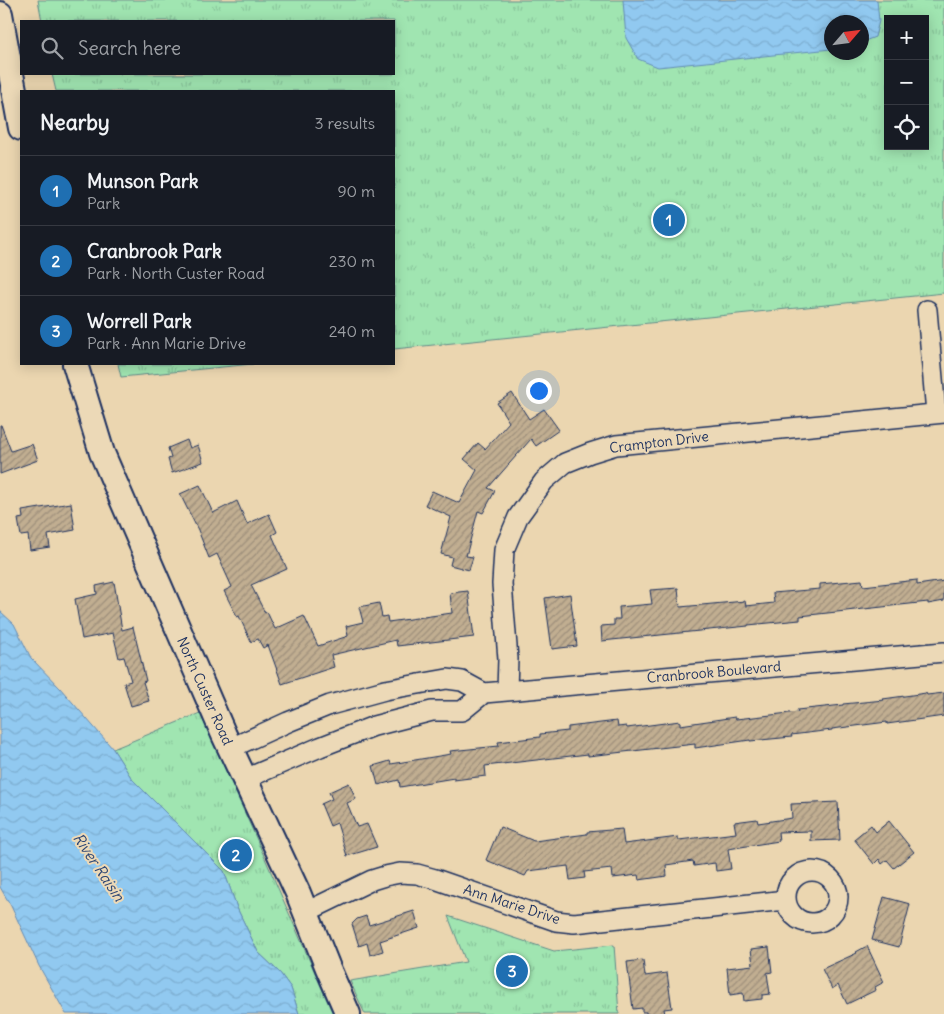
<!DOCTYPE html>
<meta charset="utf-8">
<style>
:root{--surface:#171b24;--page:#242831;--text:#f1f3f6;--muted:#9ea1a6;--line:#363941;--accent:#1f6fb2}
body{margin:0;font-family:Delius,sans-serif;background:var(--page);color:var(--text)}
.controls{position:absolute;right:15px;top:15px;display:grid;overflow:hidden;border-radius:0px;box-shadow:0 2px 12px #0003}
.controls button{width:45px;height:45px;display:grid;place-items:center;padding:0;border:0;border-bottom:1px solid var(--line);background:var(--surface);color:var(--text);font:25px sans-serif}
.compass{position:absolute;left:824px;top:15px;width:45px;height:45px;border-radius:50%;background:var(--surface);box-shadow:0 2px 12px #0003;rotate:62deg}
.you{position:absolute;left:538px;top:390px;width:18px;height:18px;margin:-12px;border:4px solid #fff;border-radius:50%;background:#1a73e8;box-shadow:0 0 0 8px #1a73e833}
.badge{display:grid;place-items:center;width:32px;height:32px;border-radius:50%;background:var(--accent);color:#fff;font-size:16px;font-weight:700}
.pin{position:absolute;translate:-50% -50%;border:2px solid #fff;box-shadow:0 1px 5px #0006}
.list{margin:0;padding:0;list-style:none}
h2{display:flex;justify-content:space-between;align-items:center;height:65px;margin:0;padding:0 20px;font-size:21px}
h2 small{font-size:16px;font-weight:400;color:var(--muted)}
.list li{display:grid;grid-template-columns:32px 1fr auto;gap:15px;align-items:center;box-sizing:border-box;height:70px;padding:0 20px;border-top:1px solid var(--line)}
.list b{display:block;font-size:19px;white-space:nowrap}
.list p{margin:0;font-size:16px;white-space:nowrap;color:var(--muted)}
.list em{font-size:16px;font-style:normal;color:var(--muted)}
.icon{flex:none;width:28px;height:28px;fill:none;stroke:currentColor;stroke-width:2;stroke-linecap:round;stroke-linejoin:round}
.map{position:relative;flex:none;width:944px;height:1014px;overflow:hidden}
.search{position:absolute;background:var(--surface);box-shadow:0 2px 12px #0003;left:20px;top:20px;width:375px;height:55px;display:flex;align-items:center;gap:12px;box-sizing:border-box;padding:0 18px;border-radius:0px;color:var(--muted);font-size:19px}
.panel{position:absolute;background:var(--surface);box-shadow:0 2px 12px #0003;left:20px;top:90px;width:375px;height:275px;border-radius:0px}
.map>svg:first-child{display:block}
</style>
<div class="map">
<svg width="944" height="1014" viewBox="0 0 944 1014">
<defs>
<pattern id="park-tufts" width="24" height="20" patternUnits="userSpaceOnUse" patternTransform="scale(1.25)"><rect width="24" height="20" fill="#a0e5b1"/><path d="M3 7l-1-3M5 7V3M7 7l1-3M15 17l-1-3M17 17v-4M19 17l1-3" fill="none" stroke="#89c59b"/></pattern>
<pattern id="water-waves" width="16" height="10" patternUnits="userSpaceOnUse" patternTransform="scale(1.25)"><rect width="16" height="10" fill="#91c9f0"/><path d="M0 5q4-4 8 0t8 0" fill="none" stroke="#7cadd0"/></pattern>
<pattern id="building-hatch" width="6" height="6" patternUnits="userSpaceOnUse" patternTransform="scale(1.25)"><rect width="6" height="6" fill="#c1ae91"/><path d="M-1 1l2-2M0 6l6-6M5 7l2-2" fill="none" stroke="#9c8e7a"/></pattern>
</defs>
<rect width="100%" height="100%" fill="#ebd6b0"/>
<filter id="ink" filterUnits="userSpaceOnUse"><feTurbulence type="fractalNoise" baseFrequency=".02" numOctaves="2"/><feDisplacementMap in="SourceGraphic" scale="10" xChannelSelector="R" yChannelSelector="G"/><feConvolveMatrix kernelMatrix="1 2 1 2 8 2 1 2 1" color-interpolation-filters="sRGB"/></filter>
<g filter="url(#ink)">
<!-- park -->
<path fill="url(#park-tufts)" stroke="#5e8a88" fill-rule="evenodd" d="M 38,0 L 944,0 L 944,293 L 394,349 L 394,91 L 56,91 L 52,74 L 394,74 L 394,21 L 42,21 ZM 888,19 L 925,19 L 925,146 L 888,146 ZM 832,22 L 862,22 L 862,52 L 832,52 Z
M 118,364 L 253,364 L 121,377 Z
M 200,713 L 257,840 L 333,1014 L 299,1014 L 291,988 L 280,973 L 258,952 L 237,908 L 224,871 L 132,779 L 113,749 Z
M 448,916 L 554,951 L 614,945 L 619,1014 L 365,1014 L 350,981 L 466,962 Z"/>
<!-- water -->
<path fill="url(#water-waves)" stroke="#628bb6" d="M 623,0 L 877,0 L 879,21 L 875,37 L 862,42 L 862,22 L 832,22 L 831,49 L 658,67 L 638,59 L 626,38 Z
M 0,611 L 14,624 L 31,658 L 60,688 L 113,749 L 132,779 L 224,871 L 237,908 L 258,952 L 280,973 L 291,988 L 299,1014 L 66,1014 L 39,966 L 11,906 L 0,887 Z"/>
<!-- building -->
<path fill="url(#building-hatch)" stroke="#1b2f5e" d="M 512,393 L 529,419 L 544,409 L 559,430 L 536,446 L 531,439 L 488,488 L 495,491 L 483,513 L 478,511 L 466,556 L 473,557 L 469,570 L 450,565 L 452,557 L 441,554 L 451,517 L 425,505 L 432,491 L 459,503 L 477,470 L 464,459 L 478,443 L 485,449 L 509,422 L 497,403 Z
M 0,425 L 1,425 L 11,451 L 32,444 L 38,460 L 0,474 Z
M 187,440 L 190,448 L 198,445 L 203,462 L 172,473 L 168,459 L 171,458 L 168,448 Z
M 200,485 L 213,513 L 237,501 L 247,524 L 269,514 L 277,532 L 272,535 L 287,569 L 251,585 L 265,613 L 267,612 L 275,629 L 304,616 L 318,646 L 348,636 L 346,626 L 363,622 L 359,607 L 379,603 L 382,617 L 387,616 L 388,622 L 452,613 L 450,593 L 468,591 L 474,637 L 397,646 L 396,640 L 331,655 L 334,667 L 282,684 L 268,645 L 263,648 L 258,639 L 251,642 L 239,616 L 237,617 L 224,591 L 232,587 L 217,554 L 209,558 L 198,530 L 180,494 Z
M 71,503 L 75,530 L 48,535 L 50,547 L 30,550 L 28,535 L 21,536 L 18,519 L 23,518 L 22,511 Z
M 862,580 L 863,586 L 917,580 L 917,585 L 944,581 L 944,601 L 928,604 L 928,602 L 800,616 L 800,620 L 748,625 L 748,626 L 602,641 L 601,626 L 614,625 L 614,619 L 620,619 L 619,607 L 652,604 L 650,590 L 678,588 L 680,607 L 745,601 L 746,606 L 774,603 L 773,593 L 820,589 L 820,584 Z
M 114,582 L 122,630 L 133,627 L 146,681 L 143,682 L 149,701 L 131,706 L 124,683 L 131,681 L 124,657 L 119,658 L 113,633 L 82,639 L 75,599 L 97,594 L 96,586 Z
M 570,594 L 577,646 L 552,649 L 545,598 Z
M 926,693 L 927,695 L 944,693 L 944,716 L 887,724 L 887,722 L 832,729 L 832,730 L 791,735 L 792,737 L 750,741 L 750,740 L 695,748 L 695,744 L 588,756 L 588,754 L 485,766 L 486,776 L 454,780 L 454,778 L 400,787 L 399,780 L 378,785 L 373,766 L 390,761 L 391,764 L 451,754 L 450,751 L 499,746 L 498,742 L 540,737 L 540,734 L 568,731 L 568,727 L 617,721 L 618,727 L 626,726 L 627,728 L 680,721 L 680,725 L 735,717 L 736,719 L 798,712 L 797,710 L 843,705 L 843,704 L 884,700 L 883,699 Z
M 349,783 L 356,799 L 347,803 L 357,827 L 367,824 L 377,847 L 347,856 L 337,823 L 330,826 L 321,804 L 332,799 L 329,792 Z
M 838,802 L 840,840 L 811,841 L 811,831 L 778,832 L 779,841 L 728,849 L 731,869 L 716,871 L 715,863 L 694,866 L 693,861 L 666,865 L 667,876 L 639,880 L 638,875 L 613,878 L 612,869 L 584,872 L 585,878 L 570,880 L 568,866 L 528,871 L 525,876 L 486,860 L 500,827 L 534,841 L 587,834 L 587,832 L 622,829 L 624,844 L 678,837 L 679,840 L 736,833 L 734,822 L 757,819 L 758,823 L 792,818 L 791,804 Z
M 889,821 L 914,852 L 894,868 L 887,860 L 882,864 L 879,859 L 874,864 L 854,839 L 871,825 L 876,832 Z
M 884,897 L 910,904 L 899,947 L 872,940 Z
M 414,911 L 419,928 L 380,941 L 383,951 L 370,955 L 367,943 L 359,946 L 352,924 L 357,919 L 366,916 L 369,925 Z
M 867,946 L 884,982 L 875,987 L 876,990 L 847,1004 L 838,985 L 832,989 L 822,969 L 857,953 L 856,952 Z
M 769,947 L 772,972 L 767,973 L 770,994 L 762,995 L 762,999 L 744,1001 L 743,993 L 730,995 L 727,968 L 753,965 L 751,949 Z
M 643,960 L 645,976 L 667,973 L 672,1008 L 664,1009 L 665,1014 L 646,1014 L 646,1012 L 642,1012 L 642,1008 L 633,1009 L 627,962 Z"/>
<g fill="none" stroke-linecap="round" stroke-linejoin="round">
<!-- minor casing -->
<g stroke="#1b2f5e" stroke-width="22">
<path id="minor" d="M 927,310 L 936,413
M 507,690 L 508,659 L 502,584 L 504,550 L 518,517 L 544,481 L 565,463 L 590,453 L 616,445 L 944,413
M 231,748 L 288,722 L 330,705 L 385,690 L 447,679 L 462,681 L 484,693
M 245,779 L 320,747 L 374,726 L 432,711 L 462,711 L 484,693 L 944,652
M786 897a26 26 0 1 1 52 0a26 26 0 1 1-52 0Z
M 306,912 L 372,880 L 385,876 L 400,873 L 417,874 L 435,879 L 556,921 L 574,923 L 786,900"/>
</g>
<!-- tertiary casing -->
<g stroke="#1b2f5e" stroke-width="28">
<path id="tertiary" d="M 0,14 L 21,128
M 75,364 L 102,453 L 224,735 L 298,893 L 328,968 L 348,1014"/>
</g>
<!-- minor -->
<use href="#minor" stroke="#ecd9b7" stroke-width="19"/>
<!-- tertiary -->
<use href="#tertiary" stroke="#ecd9b7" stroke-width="24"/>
</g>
</g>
<g text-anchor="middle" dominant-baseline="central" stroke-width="4" stroke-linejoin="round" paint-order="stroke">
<!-- street labels -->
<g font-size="14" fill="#1b2f5e" stroke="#ecd9b7">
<text transform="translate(659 442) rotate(-7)">Crampton Drive</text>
<text transform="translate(714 672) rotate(-5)">Cranbrook Boulevard</text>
<text transform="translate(205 691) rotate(66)">North Custer Road</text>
<text transform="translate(512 904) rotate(18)">Ann Marie Drive</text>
</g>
<!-- water labels -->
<g font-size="15" font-style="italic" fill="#2d4674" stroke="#ecd9b7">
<text transform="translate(99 867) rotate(56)">River Raisin</text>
</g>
</g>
</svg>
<div class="controls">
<button>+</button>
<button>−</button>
<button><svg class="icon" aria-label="locate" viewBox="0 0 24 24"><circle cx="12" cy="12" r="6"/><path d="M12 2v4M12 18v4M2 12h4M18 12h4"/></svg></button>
</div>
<svg class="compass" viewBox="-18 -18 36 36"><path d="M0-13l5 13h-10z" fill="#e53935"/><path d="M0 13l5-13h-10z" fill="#9ea1a6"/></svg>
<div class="you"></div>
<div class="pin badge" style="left:669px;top:220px">1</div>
<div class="pin badge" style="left:236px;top:855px">2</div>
<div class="pin badge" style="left:512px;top:971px">3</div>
<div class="search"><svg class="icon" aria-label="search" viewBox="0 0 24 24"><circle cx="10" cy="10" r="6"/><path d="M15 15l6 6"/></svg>Search here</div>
<section class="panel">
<h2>Nearby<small>3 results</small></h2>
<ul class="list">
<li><span class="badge">1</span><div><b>Munson Park</b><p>Park</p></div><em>90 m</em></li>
<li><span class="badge">2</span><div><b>Cranbrook Park</b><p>Park · North Custer Road</p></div><em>230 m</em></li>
<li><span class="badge">3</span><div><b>Worrell Park</b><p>Park · Ann Marie Drive</p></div><em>240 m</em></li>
</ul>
</section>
</div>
